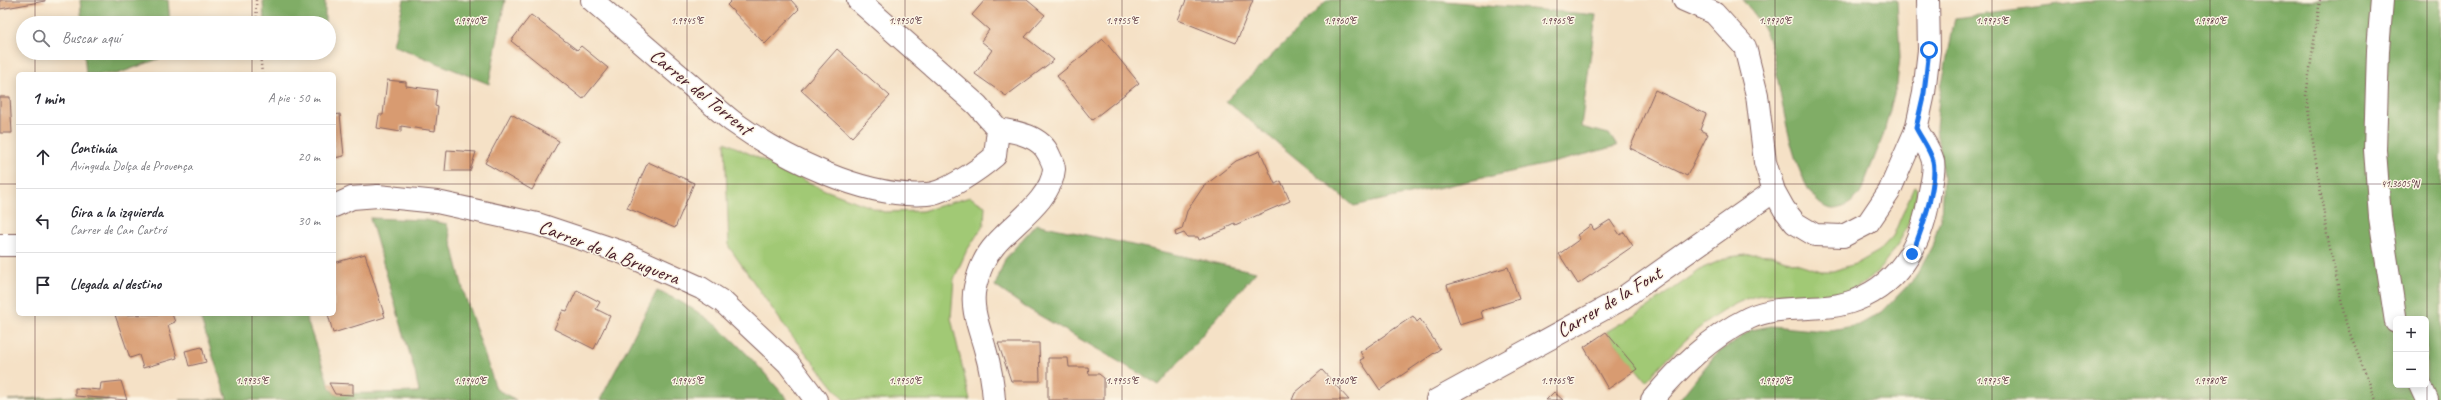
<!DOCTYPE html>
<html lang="es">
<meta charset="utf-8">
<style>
:root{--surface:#fff;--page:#f7f7f7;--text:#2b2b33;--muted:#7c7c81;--line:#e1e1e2}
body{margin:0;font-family:Caveat,sans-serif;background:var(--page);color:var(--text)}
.controls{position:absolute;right:12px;bottom:12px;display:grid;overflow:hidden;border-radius:6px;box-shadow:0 2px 10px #0003}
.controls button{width:36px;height:36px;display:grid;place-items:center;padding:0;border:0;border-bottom:1px solid var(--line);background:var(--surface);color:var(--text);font:20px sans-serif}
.stop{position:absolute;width:12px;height:12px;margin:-9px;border:3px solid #1a73e8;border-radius:50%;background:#fff}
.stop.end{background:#1a73e8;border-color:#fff;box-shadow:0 1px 4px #0008}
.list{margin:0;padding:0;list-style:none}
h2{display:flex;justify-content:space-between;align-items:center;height:52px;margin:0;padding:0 16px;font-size:17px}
h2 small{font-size:13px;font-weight:400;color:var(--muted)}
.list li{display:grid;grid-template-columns:26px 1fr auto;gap:12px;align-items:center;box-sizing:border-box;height:64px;padding:0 16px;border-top:1px solid var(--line)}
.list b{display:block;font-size:15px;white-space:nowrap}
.list p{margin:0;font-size:13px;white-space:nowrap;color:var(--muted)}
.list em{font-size:13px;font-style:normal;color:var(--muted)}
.icon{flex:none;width:22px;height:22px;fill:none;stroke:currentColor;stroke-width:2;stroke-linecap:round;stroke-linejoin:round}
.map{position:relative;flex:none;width:2441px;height:400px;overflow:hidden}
.search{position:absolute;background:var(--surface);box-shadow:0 2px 10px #0003;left:16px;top:16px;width:320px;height:44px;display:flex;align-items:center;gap:10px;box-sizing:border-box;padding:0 14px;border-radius:22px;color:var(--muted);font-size:15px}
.panel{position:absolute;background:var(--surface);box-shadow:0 2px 10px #0003;left:16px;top:72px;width:320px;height:244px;border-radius:6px}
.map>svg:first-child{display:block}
</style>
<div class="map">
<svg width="2441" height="400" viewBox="0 0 2441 400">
<rect width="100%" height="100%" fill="#fcf5e5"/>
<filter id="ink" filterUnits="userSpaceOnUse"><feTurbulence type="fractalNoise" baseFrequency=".025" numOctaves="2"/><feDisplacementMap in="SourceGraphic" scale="8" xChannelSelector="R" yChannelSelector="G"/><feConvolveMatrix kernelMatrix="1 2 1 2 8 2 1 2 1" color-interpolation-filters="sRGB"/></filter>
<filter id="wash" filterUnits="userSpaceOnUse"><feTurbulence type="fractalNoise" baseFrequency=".012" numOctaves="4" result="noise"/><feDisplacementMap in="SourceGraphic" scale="16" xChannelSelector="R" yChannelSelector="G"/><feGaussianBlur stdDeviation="0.9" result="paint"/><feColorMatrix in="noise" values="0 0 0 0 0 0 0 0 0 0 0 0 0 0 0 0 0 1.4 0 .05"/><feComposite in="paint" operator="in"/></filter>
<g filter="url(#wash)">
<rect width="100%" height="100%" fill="#f5e1c6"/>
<!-- green -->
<path fill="#a1c974" stroke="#767450" d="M 725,142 L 825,190 L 884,212 L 922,211 L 970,197 L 985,206 L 984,224 L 966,252 L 954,279 L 951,318 L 970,400 L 844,400 L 788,331 L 729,247 Z
M 1914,187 L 1917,189 C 1914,228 1880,285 1840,294 C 1807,301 1778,286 1744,300 C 1704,317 1674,351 1646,381 L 1606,332 L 1644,310 L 1703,268 L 1729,257 L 1754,254 L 1771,255 L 1821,271 L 1833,271 L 1858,263 L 1879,251 L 1893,236 Z"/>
<!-- forest -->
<path fill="#80ad66" stroke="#656648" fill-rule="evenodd" d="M 80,0 L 168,0 L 170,23 L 82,23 Z
M 263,0 L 325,0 L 325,23 L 264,23 Z
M 404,0 L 505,0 L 489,84 L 393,45 Z
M 1327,0 L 1434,0 L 1596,15 L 1581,127 L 1609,134 L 1617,146 L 1552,163 L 1354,206 L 1226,101 Z
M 1742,0 L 1897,0 L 1900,57 L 1897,84 L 1883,136 L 1860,194 C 1796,263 1780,74 1771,46 C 1764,26 1756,14 1742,0 Z
M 2100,0 L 2441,0 L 2441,400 L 1679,400 L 1715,355 L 1751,330 L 1771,326 L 1825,331 L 1859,325 L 1882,312 L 1915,278 L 1932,246 L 1941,216 L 1943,177 L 1936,128 L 1939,99 L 1955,18 ZM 2396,319 L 2426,319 L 2426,385 L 2396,385 Z
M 84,53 L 172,53 L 172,54 L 117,74 L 86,74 Z
M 370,218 L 425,220 L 447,224 L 464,293 L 496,389 L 516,400 L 180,400 L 227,399 L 199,314 L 305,314 L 330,388 L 335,394 L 419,392 L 415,372 Z
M 1036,224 L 1256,272 L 1159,385 L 1025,307 L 995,286 L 1005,259 Z
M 657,291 C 714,313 749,355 788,400 L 600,400 Z
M 75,396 L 109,400 L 8,400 Z"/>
<g id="blocks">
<!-- building -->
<path fill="#d89b71" d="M 0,0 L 45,0 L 45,1 L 0,9 Z
M 732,0 L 791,0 L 799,9 L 765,44 L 727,5 Z
M 985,0 L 1027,0 L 1045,15 L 1025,37 L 1054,60 L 1006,96 L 975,74 L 992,50 L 981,41 L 989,30 L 972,15 Z
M 1186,0 L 1253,0 L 1236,43 L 1178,20 Z
M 531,15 L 577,50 L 581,46 L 608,68 L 583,99 L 511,41 Z
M 1103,39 L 1139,83 L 1092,120 L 1057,76 Z
M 837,49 L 890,96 L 852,137 L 801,90 Z
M 387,80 L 406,82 L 406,86 L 437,90 L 435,106 L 438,107 L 435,131 L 401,126 L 401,132 L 377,128 L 379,115 L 383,115 Z
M 1655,90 L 1706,114 L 1700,130 L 1708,134 L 1687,176 L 1630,148 Z
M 0,97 L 10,97 L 12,133 L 0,133 Z
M 340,114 L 344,156 L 334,158 L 334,115 Z
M 511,114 L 559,141 L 532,190 L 485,163 Z
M 447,150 L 476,152 L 470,171 L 445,171 Z
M 1260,151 L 1275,184 L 1281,181 L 1290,201 L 1235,225 L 1234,223 L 1226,227 L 1227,229 L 1199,240 L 1198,237 L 1187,237 L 1184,233 L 1176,236 L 1175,232 L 1182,229 L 1187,211 L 1203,187 L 1236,161 Z
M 648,162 L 694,183 L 675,228 L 627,208 Z
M 1610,220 L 1620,235 L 1624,232 L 1633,246 L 1578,284 L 1559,254 L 1580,239 L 1577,235 L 1591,225 L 1594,230 Z
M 365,254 L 385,317 L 333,333 L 328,314 L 334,314 L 334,263 Z
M 1508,267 L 1519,299 L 1481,311 L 1483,318 L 1460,325 L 1447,285 Z
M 577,290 L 600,302 L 596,309 L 610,316 L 594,349 L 554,329 L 563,310 L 567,311 Z
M 172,314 L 175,322 L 168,325 L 177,358 L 143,368 L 139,355 L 130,358 L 115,315 Z
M 1413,316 L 1417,322 L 1420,319 L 1440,349 L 1380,390 L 1360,360 L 1364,358 L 1360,352 Z
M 1606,332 L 1637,369 L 1608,389 L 1584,347 Z
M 998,343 L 1039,343 L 1040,381 L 1011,381 Z
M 202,347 L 206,362 L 189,366 L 185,351 Z
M 1048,358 L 1068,358 L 1069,367 L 1088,367 L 1089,374 L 1099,374 L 1104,378 L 1104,400 L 1048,400 Z
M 1322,370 L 1349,400 L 1292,400 L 1295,393 Z
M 121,381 L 127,400 L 75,396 L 75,388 L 100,390 L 101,383 Z
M 329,383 L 353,384 L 353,395 L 335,394 Z
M 1554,392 L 1563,400 L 1546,400 Z"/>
</g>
</g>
<g filter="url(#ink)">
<use href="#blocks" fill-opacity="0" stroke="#866361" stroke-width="1"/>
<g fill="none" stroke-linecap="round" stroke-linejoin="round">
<!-- minor casing -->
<g stroke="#866361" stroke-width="24">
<path id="minor" d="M 592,0 C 623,27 654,54 686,81 C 701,94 716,109 732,121 C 782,157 864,199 927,194 C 946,193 981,168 995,156 L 998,129 L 977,105 L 858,0
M 1684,0 L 1714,13 L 1745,47 L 1757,95 L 1765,162 L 1774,191 L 1784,209 L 1795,223 L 1815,235 L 1843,236 L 1868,223 L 1889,192 L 1916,130 L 1924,93 L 1929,50 L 1928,0
M 2382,0 L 2378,50 L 2375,150 L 2380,217 L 2396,322
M 334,206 L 352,198 L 378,196 L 437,202 L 537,224 L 621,252 L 701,288 L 723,302 L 788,363 L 816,400
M 0,245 L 18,245
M 2420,385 L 2427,400
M 994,400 C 993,383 990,366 985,349 C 980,330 970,308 975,287 C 979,271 984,257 996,244 C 1014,223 1052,199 1054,169 C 1054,165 1051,159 1049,155 C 1041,136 1017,132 998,129
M 1437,400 L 1620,300 L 1774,191
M 1652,400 C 1680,367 1710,337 1749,318 C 1782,302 1822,314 1856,300 C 1903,282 1924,238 1930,191 C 1932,181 1935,170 1933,161 C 1930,149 1921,138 1916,128"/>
</g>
<!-- path -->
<path stroke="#866361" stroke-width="2.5" stroke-dasharray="1 3" stroke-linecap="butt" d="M 256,0 L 257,23
M 2320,0 L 2306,96 L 2327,234 L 2346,323 L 2376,400
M 260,53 L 262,74"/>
<!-- minor -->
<use href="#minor" stroke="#fff" stroke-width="22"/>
</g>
</g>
<g fill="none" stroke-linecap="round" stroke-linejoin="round" filter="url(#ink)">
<!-- route -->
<path stroke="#1a73e8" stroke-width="5" d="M 1912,254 C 1921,232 1938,184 1933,161 C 1930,150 1921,138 1916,128 L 1924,93 L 1929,50"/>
</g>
<!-- ticks -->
<path fill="none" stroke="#4a1f2b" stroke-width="1" stroke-opacity="0.45" d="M 35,0 L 35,23M 252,0 L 252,23M 470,0 L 470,400M 687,0 L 687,400M 905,0 L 905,400M 1122,0 L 1122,400M 1340,0 L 1340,400M 1557,0 L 1557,400M 1775,0 L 1775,400M 1992,0 L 1992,400M 2210,0 L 2210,400M 2427,0 L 2427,400M 35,53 L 35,74M 252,53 L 252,74M 0,184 L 18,184M 334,184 L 2441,184M 35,314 L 35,400M 252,314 L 252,400"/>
<g text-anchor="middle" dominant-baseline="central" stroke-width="3" stroke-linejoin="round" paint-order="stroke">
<!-- street labels -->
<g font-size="20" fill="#4a1f2b" stroke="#fcf5e5">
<text transform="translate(701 92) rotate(39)">Carrer del Torrent</text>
<text transform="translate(609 252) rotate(21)">Carrer de la Bruguera</text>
<text transform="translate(1609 302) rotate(-31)">Carrer de la Font</text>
</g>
</g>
<g font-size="10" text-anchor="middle" fill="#4a1f2b" stroke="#fcf5e5" stroke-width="3" stroke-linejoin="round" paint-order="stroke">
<text x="470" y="24">1.9940°E</text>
<text x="687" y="24">1.9945°E</text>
<text x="905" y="24">1.9950°E</text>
<text x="1122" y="24">1.9955°E</text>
<text x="1340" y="24">1.9960°E</text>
<text x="1557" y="24">1.9965°E</text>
<text x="1775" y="24">1.9970°E</text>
<text x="1992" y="24">1.9975°E</text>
<text x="2210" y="24">1.9980°E</text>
<text x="2400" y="187">41.3605°N</text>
<text x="252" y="384">1.9935°E</text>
<text x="470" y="384">1.9940°E</text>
<text x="687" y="384">1.9945°E</text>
<text x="905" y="384">1.9950°E</text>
<text x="1122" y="384">1.9955°E</text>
<text x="1340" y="384">1.9960°E</text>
<text x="1557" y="384">1.9965°E</text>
<text x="1775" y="384">1.9970°E</text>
<text x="1992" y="384">1.9975°E</text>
<text x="2210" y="384">1.9980°E</text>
</g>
</svg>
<div class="controls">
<button>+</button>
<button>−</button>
</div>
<div class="stop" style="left:1929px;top:50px"></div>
<div class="stop end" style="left:1912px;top:254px"></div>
<div class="search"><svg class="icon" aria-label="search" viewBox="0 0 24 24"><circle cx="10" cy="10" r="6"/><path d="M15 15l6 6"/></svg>Buscar aquí</div>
<section class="panel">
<h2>1 min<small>A pie · 50 m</small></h2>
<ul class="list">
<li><svg class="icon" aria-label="ahead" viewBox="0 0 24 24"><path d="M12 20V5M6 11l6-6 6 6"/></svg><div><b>Continúa</b><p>Avinguda Dolça de Provença</p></div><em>20 m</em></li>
<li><svg class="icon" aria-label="left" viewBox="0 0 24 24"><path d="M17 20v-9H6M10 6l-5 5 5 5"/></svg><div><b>Gira a la izquierda</b><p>Carrer de Can Cartró</p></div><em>30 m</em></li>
<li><svg class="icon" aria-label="arrive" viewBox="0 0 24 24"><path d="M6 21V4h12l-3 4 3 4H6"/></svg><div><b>Llegada al destino</b></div></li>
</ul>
</section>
</div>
